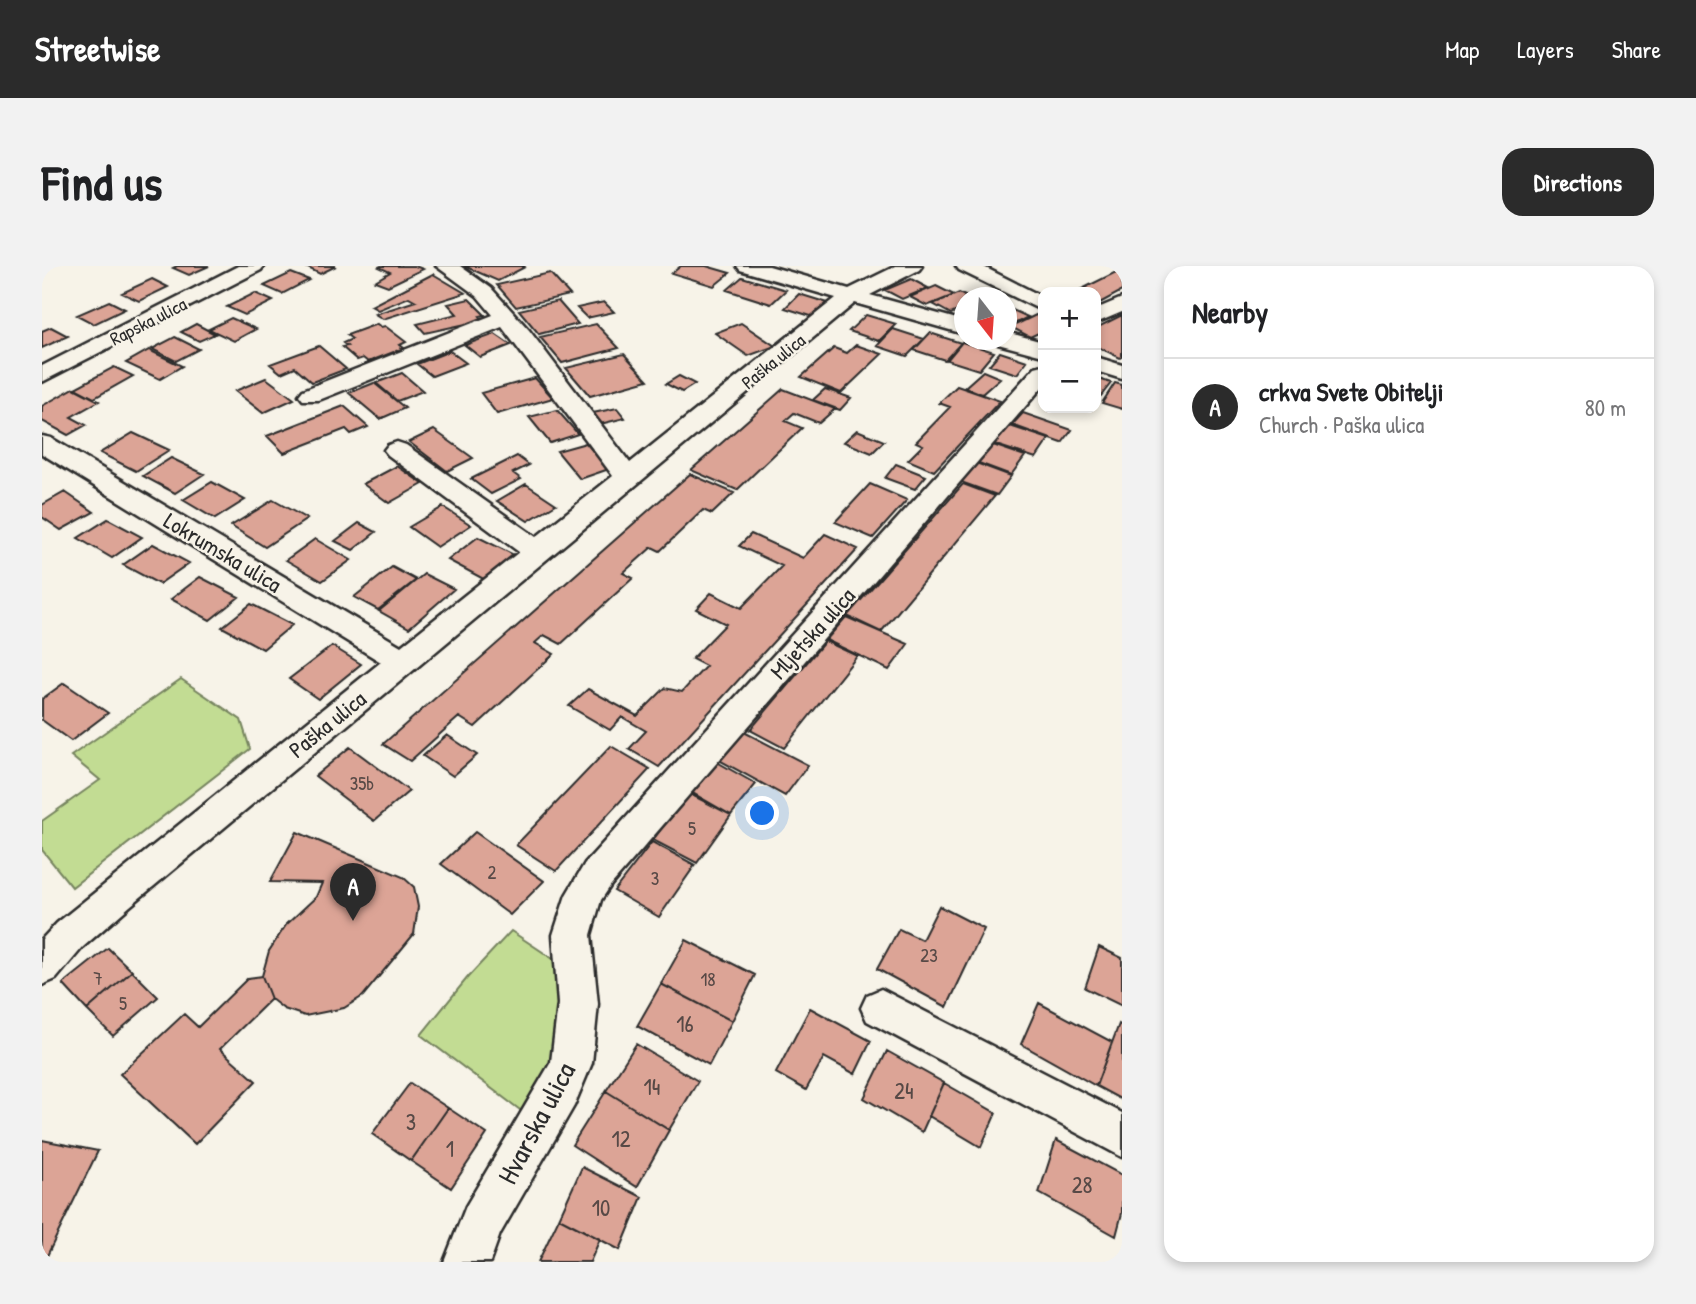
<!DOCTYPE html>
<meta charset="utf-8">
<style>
:root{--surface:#fff;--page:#f2f2f2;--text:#202124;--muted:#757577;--line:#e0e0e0;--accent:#2b2b2b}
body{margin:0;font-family:"Patrick Hand",sans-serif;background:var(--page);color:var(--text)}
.controls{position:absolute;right:21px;top:21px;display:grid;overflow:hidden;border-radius:14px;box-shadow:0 4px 10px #0003}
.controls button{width:63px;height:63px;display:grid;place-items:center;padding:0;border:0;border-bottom:2px solid var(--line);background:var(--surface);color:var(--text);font:35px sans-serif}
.compass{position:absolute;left:912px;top:21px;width:63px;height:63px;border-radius:50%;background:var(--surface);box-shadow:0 4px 10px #0003;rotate:163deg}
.you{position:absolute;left:721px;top:548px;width:24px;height:24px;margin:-18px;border:5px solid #fff;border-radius:50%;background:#1a73e8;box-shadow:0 0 0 10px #1a73e833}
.badge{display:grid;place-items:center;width:46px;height:46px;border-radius:50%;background:var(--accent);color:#fff;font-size:23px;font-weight:700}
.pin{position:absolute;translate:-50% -58px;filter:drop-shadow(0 2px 4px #0008)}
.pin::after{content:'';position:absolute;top:37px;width:24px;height:21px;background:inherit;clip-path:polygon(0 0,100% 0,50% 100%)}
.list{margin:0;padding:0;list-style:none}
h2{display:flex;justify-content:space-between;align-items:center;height:91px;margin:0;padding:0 28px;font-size:30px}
h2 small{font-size:23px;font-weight:400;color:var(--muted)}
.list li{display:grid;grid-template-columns:46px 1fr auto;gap:21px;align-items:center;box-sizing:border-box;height:98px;padding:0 28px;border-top:2px solid var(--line)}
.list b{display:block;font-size:26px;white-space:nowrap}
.list p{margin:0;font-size:23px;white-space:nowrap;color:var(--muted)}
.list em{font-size:23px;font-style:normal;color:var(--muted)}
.map{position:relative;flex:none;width:1080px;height:996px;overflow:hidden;border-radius:21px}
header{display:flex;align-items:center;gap:42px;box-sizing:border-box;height:98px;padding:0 35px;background:var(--accent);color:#fff}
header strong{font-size:33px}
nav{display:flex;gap:38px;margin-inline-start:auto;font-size:24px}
.intro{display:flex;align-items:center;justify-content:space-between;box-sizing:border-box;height:168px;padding:0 42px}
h1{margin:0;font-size:49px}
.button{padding:18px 32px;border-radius:21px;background:var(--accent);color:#fff;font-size:24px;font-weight:700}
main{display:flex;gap:42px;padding:0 42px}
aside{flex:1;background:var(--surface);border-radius:21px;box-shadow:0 4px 10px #0003}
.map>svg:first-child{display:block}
</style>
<header>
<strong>Streetwise</strong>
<nav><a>Map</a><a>Layers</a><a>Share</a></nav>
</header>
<div class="intro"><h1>Find us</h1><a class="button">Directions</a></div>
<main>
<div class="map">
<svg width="1080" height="996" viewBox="0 0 1080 996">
<rect width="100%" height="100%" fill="#f7f3e8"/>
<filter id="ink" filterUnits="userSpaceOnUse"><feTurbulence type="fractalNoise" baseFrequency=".0143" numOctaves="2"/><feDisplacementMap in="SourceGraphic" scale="14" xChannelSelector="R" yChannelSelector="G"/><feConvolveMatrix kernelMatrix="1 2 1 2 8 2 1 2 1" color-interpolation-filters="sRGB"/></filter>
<g filter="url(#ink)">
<!-- green -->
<path fill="#c2dc93" stroke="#76845f" stroke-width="2" d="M 139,413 L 199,454 L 208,483 L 30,621 L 0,584 L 0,555 L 58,514 L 29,490 Z
M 469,665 L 511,693 L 525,735 L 522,776 L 486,850 L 379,769 L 426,711 Z"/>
<!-- building -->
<path fill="#dca496" stroke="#2b2b2b" stroke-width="2" d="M 135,0 L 167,0 L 147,9 L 131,2 Z
M 262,0 L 294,0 L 278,8 Z
M 339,0 L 373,0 L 381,3 L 346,20 L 333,15 L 348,6 L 337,1 Z
M 422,0 L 482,0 L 483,1 L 456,15 Z
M 639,0 L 664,0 L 688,7 L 672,20 L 630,7 Z
M 1080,3 L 1080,25 L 1054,39 L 1054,26 L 1034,26 Z
M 249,7 L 267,14 L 240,28 L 222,20 Z
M 508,7 L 528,29 L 474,41 L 455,19 Z
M 391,8 L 423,27 L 341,53 L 333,48 L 374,35 L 367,31 L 336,44 L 329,40 Z
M 700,11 L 744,24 L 729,38 L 685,24 Z
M 110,13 L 126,21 L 97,35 L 80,27 Z
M 869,13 L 886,22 L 860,33 L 843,24 Z
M 894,20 L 912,29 L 885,40 L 868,31 Z
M 213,27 L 231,35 L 203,49 L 185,41 Z
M 917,27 L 927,32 L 922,32 L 922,42 L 909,48 L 891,38 Z
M 757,28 L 786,37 L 772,51 L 743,42 Z
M 427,33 L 443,49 L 438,50 L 442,54 L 383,67 L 375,58 L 415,48 L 406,38 Z
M 67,35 L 83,43 L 52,58 L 35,49 Z
M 516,35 L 536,58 L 497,68 L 477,44 Z
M 562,36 L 572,46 L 545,52 L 535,42 Z
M 966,42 L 986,51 L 964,62 Z
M 824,49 L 854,58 L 837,75 L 807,65 Z
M 994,49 L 1001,53 L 1001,65 L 988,71 L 969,61 Z
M 1080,49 L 1080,91 L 1078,92 L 1054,80 L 1054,62 Z
M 189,52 L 214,63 L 192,75 L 167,63 Z
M 699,57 L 733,80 L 706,90 L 673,67 Z
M 154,58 L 173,68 L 157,75 L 139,66 Z
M 335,58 L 339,61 L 343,60 L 364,76 L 358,79 L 362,82 L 326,96 L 321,92 L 315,94 L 300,81 L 305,80 L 301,77 L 310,73 L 305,69 Z
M 554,58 L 577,82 L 520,97 L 498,71 Z
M 9,61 L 26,70 L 0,82 L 0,65 Z
M 851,63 L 882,73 L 865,90 L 835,80 Z
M 888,67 L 919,77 L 903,94 L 872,84 Z
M 453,68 L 469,79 L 438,91 L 423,79 Z
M 133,71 L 157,83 L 134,95 L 110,83 Z
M 920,76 L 952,86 L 937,104 L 905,94 Z
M 814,79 L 840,88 L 799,127 L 759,111 L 792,82 L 805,87 Z
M 277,80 L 304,103 L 270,116 L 253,101 L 239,107 L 228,98 Z
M 107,84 L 140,100 L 118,113 L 84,97 Z
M 408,85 L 424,97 L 390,110 L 375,98 Z
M 958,86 L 985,95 L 975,108 L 947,99 Z
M 582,88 L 606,114 L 548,130 L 524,102 Z
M 72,101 L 91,110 L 52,132 L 33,122 Z
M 941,105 L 958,112 L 940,128 L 923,121 Z
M 360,107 L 381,125 L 355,135 L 334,117 Z
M 637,110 L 653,118 L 640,126 L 624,118 Z
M 224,112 L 252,133 L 221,147 L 193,125 Z
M 493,112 L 511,132 L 455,148 L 439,127 Z
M 1054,112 L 1069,117 L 1059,130 L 1054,129 Z
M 332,117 L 363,142 L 338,153 L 307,127 Z
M 1073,117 L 1080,119 L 1080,143 L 1060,137 Z
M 915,120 L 958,135 L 892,205 L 866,194 L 881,179 L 874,176 L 908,141 L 897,137 Z
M 32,122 L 57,135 L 29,151 L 44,159 L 26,169 L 0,155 L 0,140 Z
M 741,123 L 793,143 L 777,157 L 752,147 L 743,155 L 760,162 L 695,224 L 649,204 Z
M 783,123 L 809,132 L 798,144 L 771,134 Z
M 302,140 L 326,161 L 309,168 L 304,163 L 242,187 L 225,170 Z
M 575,142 L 583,152 L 558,158 L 551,147 Z
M 515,144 L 536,168 L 508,177 L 487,151 Z
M 981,147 L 1030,164 L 1020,177 L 970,159 Z
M 965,159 L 1007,173 L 994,192 L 951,178 Z
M 392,164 L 431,192 L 405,205 L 367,176 Z
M 815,164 L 842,175 L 830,187 L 802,176 Z
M 91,167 L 127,184 L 94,205 L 58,187 Z
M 544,177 L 567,203 L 538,213 L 515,185 Z
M 948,178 L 983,190 L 969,209 L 934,196 Z
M 475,190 L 487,199 L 471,207 L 479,213 L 449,228 L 429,213 Z
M 129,192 L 162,208 L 133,227 L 101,210 Z
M 934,197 L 969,210 L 955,229 L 919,216 Z
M 854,198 L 884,210 L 873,223 L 843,212 Z
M 355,200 L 381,218 L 347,237 L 321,218 Z
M 648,208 L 692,227 L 670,248 L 661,244 L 618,285 L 610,281 L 581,307 L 591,312 L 519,378 L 502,369 L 493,377 L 512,388 L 433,461 L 417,451 L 368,495 L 341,478 Z
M 170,216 L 203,234 L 173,253 L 141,234 Z
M 484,218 L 514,238 L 486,255 L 455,235 Z
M 828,218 L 865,234 L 831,272 L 793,256 Z
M 921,218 L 953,230 L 839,366 L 805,350 Z
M 23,226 L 52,246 L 19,264 L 0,251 L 0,239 Z
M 231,234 L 265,253 L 223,281 L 189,260 Z
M 401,241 L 429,259 L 395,281 L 367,261 Z
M 66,253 L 100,271 L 70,292 L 36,272 Z
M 317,257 L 334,266 L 311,284 L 293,275 Z
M 709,268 L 761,292 L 783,268 L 816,283 L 617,501 L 587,483 L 604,465 L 580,451 L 568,464 L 527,440 L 546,423 L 595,450 L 623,422 L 640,426 L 664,400 L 650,393 L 684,358 L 654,343 L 669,327 L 699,342 L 740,300 L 697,280 Z
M 436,271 L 478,292 L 449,317 L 406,294 Z
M 273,273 L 309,294 L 280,315 L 244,294 Z
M 111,278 L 147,297 L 117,318 L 81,299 Z
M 350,301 L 374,314 L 336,344 L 312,331 Z
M 382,308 L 412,323 L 367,362 L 337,345 Z
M 158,311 L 197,331 L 168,354 L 129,333 Z
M 209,338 L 250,359 L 221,383 L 180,361 Z
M 804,351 L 866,378 L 847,404 L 784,374 Z
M 783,375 L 815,390 L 742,482 L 708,464 Z
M 290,380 L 319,398 L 276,433 L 247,413 Z
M 22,417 L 66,447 L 29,475 L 0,454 L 0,433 Z
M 700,465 L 766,499 L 743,530 L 677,494 Z
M 405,469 L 435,489 L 411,510 L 381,490 Z
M 569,480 L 608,503 L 514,605 L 474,579 Z
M 308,481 L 367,525 L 332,555 L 273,510 Z
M 675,496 L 714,518 L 689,549 L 649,526 Z
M 646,527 L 689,549 L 655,597 L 611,574 Z
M 255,566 L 361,611 L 372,621 L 376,641 L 372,668 L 321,730 L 302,742 L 263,750 L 242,743 L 229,733 L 220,710 L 227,685 L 244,659 L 274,631 L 280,617 L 228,616 Z
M 433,566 L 502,615 L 468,649 L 399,598 Z
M 610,576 L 653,599 L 617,651 L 572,625 Z
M 897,640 L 942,663 L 905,741 L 835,703 L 857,663 L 880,674 Z
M 644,674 L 713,709 L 690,755 L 619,718 Z
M 1057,681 L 1080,692 L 1080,740 L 1043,722 Z
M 66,682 L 90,705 L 45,744 L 21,718 Z
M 90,705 L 116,731 L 71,770 L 45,744 Z
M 220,710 L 229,733 L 178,783 L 214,815 L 153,878 L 78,808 L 142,748 L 156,761 L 206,712 Z
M 619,718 L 690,755 L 667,799 L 595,760 Z
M 997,737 L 1070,776 L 1054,820 L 979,778 Z
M 768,742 L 829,775 L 813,808 L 782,791 L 764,824 L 734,807 Z
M 1077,758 L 1080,760 L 1080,834 L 1054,820 Z
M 594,778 L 656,815 L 627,864 L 564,825 Z
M 845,785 L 902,817 L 880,866 L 822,832 Z
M 368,817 L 406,842 L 369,895 L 330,868 Z
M 902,817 L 954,847 L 939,881 L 887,850 Z
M 564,825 L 627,864 L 595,921 L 530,879 Z
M 406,842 L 445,868 L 409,922 L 369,895 Z
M 0,874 L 56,885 L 2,996 L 0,996 Z
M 1014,874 L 1080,909 L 1080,947 L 1074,970 L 997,927 Z
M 540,901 L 600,931 L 578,984 L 517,952 Z
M 517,952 L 558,973 L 548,996 L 496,996 Z"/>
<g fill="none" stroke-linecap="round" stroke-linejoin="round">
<!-- minor casing -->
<g stroke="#2b2b2b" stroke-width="5">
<path id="minor" d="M 196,0 L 222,0 L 219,4 L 0,116 L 0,100 Z
M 394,0 L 418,0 L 449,22 L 487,64 L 588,197 L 794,32 L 698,4 L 695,0 L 727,0 L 807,23 L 854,0 L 880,0 L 877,4 L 828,29 L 922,55 L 922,68 L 813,37 L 88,640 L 41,681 L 14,713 L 0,719 L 0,673 L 15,657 L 339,396 L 0,188 L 0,170 L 9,172 L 359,380 L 477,286 L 346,189 L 342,184 L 346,179 L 355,176 L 364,179 L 494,271 L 571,210 L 460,61 L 277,134 L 261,134 L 257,129 L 261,124 L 451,49 L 435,30 Z
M 914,0 L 940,0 L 1001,31 L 1001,45 L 917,4 Z
M 1080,32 L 1080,46 L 1054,57 L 1054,43 Z
M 964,66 L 1001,76 L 1001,90 L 956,78 L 953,74 L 964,74 Z
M 1054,91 L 1080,99 L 1080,113 L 1054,105 Z
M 1001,99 L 1001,120 L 569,619 L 559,634 L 549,669 L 556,738 L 550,797 L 532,840 L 458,968 L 448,996 L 402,996 L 424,940 L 509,796 L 516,738 L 511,669 L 524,629 L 543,597 L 993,101 Z
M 839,723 L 1080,847 L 1080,891 L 825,755 L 819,742 L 825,729 Z"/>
</g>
<!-- minor -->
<use href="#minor" fill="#f7f3e8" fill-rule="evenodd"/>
</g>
</g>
<g text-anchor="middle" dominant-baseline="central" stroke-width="5" stroke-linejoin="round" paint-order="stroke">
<!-- far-street labels -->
<g font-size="19" fill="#2b2b2b" stroke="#f7f3e8">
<text transform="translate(106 55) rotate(-27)">Rapska ulica</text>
<text transform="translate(731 95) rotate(-39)">Paška ulica</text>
</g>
<!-- number labels -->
<g font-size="19" fill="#574946">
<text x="320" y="517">35b</text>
<text x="650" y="562">5</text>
<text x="450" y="606">2</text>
<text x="613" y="612">3</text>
<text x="887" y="689">23</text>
<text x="56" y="712">7</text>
<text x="666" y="713">18</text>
<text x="81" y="737">5</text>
</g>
<!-- street labels -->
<g font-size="23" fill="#2b2b2b" stroke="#f7f3e8">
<text transform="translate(181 286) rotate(31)">Lokrumska ulica</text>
<text transform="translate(770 367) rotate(-48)">Mljetska ulica</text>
<text transform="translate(285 458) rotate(-39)">Paška ulica</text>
</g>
<!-- near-number labels -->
<g font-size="23" fill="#574946">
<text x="643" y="757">16</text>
<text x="610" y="820">14</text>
<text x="862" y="824">24</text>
<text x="369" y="855">3</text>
<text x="579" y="872">12</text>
<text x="408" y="882">1</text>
<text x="1040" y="918">28</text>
<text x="559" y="941">10</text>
</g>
<!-- near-street labels -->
<g font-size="28" fill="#2b2b2b" stroke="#f7f3e8">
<text transform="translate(494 857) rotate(-62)">Hvarska ulica</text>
</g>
</g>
</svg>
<div class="controls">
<button>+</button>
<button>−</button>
</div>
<svg class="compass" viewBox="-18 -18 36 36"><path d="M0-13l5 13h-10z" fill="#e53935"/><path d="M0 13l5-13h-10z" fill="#757577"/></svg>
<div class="you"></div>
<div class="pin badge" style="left:311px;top:655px">A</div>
</div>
<aside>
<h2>Nearby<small></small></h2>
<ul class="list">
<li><span class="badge">A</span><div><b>crkva Svete Obitelji</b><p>Church · Paška ulica</p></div><em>80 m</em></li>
</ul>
</aside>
</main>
